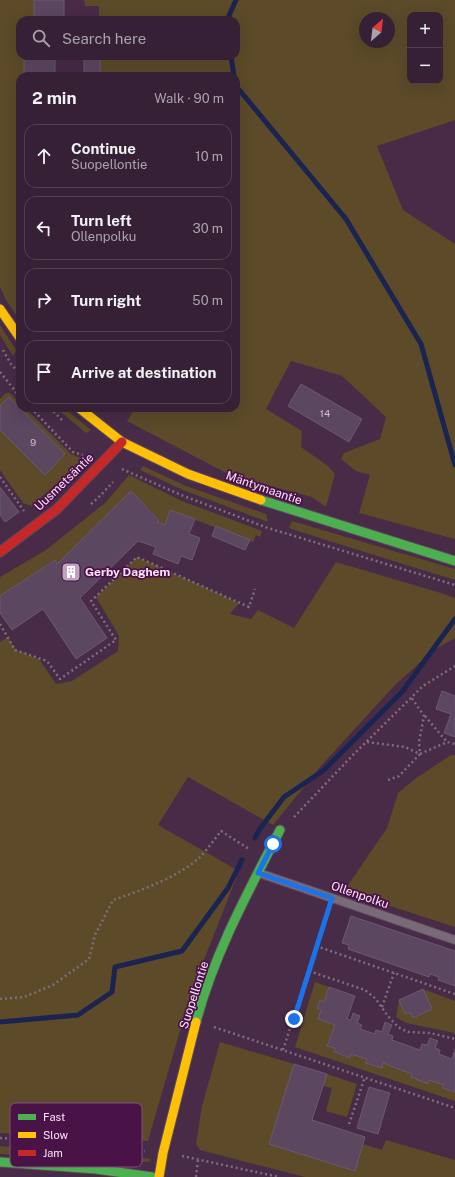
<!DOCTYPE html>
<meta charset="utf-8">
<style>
:root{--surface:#362035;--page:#412d41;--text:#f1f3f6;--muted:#aaa3ad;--line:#503e50}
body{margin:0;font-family:"Public Sans",sans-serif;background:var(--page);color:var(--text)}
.controls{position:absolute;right:12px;top:12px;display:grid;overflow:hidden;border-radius:8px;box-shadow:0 4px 16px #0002}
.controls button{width:36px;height:36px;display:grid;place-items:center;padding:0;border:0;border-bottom:1px solid var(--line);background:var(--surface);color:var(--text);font:20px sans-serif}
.compass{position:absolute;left:359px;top:12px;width:36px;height:36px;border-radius:50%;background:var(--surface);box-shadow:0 4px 16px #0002;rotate:28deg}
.stop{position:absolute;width:12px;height:12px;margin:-9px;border:3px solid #1a73e8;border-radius:50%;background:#fff}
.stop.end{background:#1a73e8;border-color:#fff;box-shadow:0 1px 4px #0008}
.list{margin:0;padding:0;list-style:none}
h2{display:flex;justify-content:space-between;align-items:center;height:52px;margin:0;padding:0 16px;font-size:17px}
h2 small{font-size:13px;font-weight:400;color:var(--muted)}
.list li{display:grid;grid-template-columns:26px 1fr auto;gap:12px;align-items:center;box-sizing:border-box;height:64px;margin:0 8px 8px;padding:0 8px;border:1px solid var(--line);border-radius:12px}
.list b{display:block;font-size:15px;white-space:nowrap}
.list p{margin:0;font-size:13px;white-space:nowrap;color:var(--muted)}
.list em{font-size:13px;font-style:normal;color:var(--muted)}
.icon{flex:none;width:22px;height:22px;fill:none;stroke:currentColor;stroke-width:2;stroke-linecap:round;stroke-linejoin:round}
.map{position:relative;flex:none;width:455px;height:1177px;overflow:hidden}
.search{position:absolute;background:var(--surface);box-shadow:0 4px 16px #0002;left:16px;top:16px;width:224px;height:44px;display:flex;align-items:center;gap:10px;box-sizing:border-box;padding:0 14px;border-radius:12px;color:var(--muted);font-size:15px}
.panel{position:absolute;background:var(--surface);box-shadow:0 4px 16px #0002;left:16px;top:72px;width:224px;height:340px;border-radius:12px}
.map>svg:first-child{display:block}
</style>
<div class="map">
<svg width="455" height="1177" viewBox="0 0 455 1177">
<rect width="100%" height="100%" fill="#482b47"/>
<!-- green -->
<path fill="#5c4a29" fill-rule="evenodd" d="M 0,0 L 34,0 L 34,20 L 20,20 L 20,56 L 24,56 L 24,76 L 20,76 L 20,321 L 6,300 L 0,287 Z
M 84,0 L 455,0 L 455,120 L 377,146 L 403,210 L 455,244 L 455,539 L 359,513 L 370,475 L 356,471 L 341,459 L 344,453 L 380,439 L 386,417 L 342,376 L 291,361 L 266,409 L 302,431 L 301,447 L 328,466 L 335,474 L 326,507 L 312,497 L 230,475 L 127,421 L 135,408 L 236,408 L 236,76 L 100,76 L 100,56 L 236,56 L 236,20 L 99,20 L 99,6 L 85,6 ZM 410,15 L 440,15 L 440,81 L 410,81 ZM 365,18 L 389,18 L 389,42 L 365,42 Z
M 0,325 L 16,350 L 13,356 L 0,335 Z
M 6,393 L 10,393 L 20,403 L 20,408 L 25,408 L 71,454 L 83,459 L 32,506 L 23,503 L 0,470 L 0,399 Z
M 56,408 L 64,408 L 91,430 L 86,433 Z
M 143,466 L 186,486 L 266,514 L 268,522 L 183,490 L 140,470 Z
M 129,475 L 182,501 L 262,531 L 260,537 L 256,535 L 253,542 L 170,510 L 165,525 L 157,522 L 159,519 L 131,491 L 57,564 L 54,560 L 0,596 L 0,577 L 46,550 L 105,503 Z
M 292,521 L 455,569 L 455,580 L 329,541 L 289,528 Z
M 137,557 L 239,603 L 230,614 L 251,619 L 258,610 L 294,628 L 336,562 L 441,593 L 455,598 L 455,638 L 434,650 L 395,685 L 321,766 L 273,825 L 188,777 L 158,825 L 239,871 L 191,993 L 148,1141 L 0,1133 L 0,642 L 8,637 L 16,650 L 39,659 L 56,684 L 72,681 L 118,651 L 119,636 L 96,597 Z
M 451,755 L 455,755 L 455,927 L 344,891 L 387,828 L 398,793 L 415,779 Z
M 315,982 L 329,987 L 324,1002 L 320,1001 L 317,1008 L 321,1010 L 318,1019 L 335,1025 L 327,1045 L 335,1048 L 334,1053 L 349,1058 L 351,1054 L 367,1059 L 366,1063 L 381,1068 L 383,1063 L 412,1074 L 411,1077 L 428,1083 L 429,1080 L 444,1085 L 443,1088 L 455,1092 L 455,1101 L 295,1047 Z
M 423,989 L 455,1001 L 455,1033 L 406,1023 L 396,1017 L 399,1000 L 405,1014 L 410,1012 L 413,1018 L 432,1009 Z
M 220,1042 L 294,1064 L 269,1143 L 355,1170 L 363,1144 L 382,1150 L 386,1140 L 455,1160 L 455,1177 L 305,1177 L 200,1150 L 196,1144 L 202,1106 Z
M 327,1074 L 357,1084 L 347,1117 L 326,1111 L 332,1088 L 323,1086 Z
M 0,1146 L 115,1155 L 151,1159 L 149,1162 L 0,1154 Z"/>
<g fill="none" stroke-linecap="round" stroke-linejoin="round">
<!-- stream -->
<path stroke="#1b2451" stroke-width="5" d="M 227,20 L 236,0
M 231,56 L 234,76
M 236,86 L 346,219 L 421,344 L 455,465
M 255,838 L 259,830 L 284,797 L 324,770 L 402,692 L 455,619
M 0,1022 L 78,1015 L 112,992 L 115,967 L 182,951 L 228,888 L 242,860"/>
</g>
<!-- building -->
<path fill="#5b4760" stroke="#6c5872" d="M 34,0 L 64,0 L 64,20 L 34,20 Z
M 24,56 L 55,56 L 55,76 L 24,76 Z
M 84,57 L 100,57 L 100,76 L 84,76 Z
M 301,384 L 362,419 L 349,442 L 288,406 Z
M 9,397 L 65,454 L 45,475 L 0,430 L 0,406 Z
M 0,487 L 19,512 L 5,522 L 0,515 Z
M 131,491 L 159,520 L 157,522 L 165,525 L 170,510 L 195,519 L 189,534 L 200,538 L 192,560 L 181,556 L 178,564 L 153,554 L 156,547 L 138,541 L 80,598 L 107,638 L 76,659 L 43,609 L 12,630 L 0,613 L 0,596 L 55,560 L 57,564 Z
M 216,526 L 250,540 L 245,550 L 212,536 Z
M 442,691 L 455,696 L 455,737 L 444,733 L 451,714 L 436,709 Z
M 351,916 L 455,951 L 455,986 L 438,980 L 439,977 L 430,974 L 429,977 L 348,949 L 349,945 L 342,943 Z
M 329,987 L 355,996 L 347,1019 L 351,1020 L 353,1013 L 360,1016 L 357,1023 L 362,1025 L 360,1029 L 375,1034 L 376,1030 L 382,1032 L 385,1022 L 392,1025 L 388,1034 L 393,1036 L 392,1040 L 420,1050 L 422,1044 L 427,1045 L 430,1038 L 438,1041 L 435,1048 L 440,1050 L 439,1054 L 452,1059 L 455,1049 L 455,1092 L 443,1088 L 444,1085 L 429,1080 L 428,1084 L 411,1077 L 412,1074 L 383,1063 L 382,1068 L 366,1063 L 367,1059 L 351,1054 L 350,1058 L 334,1052 L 335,1048 L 327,1046 L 335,1025 L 318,1019 L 321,1010 L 317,1008 L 320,1000 L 324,1002 Z
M 423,989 L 432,1009 L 413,1018 L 410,1012 L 405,1014 L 399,1000 Z
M 294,1064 L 327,1074 L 312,1120 L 365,1137 L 355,1171 L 269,1144 Z
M 369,1087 L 390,1093 L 378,1134 L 357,1128 Z"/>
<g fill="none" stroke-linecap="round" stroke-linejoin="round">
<!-- lane casing -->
<g stroke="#5f475e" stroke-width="10">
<path id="lane" d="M 259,873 L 455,940"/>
</g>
<!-- fast casing -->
<g stroke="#5f475e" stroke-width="11">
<path id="fast" d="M 261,500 L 455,561
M 196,1022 C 214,954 248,892 280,830
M 0,1162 L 96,1169 L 152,1177"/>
</g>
<!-- slow casing -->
<g stroke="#5f475e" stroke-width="11">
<path id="slow" d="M 0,309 L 20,338
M 79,408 L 122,442 L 188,474 L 261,500
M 159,1177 L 163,1153 L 196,1022"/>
</g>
<!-- jam casing -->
<g stroke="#5f475e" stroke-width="11">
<path id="jam" d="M 0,552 L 57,509 L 122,442"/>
</g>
<!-- path -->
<path stroke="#7d6e7c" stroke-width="2.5" stroke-dasharray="2 3" stroke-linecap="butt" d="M 3,350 L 11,364 L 20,374
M 0,372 L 20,397
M 31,408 L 73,452 L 83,455
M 50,408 L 62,420
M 122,469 L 181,495 L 268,528 L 455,585
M 0,477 L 24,511
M 91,504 L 98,498 L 113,482
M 0,624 L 15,650 L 47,661 L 60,679 L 116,640 L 91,601 L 137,557 L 249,607 L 255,589
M 425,716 L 447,742
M 367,742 L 405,747 L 420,754 L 447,742 L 455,744
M 388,780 L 399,776 L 420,754 L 419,742 L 424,716 L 411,697
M 294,817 L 353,755 L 423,686 L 455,666
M 316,946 L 455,994
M 309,971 L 365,990 L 376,999 L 387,1015 L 398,1027 L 408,1032 L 430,1033 L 455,1039
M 0,999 L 24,997 L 53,985 L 89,959 L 95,935 L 113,900 C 140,891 178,877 199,858 C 207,850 214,840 221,831 L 249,849
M 382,1007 L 394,973
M 214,1027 L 455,1108
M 283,1050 L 328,910
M 349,1124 L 365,1077
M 0,1138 L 71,1143 L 145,1151
M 182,1156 L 279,1177
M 196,1177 L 198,1160"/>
<!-- lane -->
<use href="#lane" stroke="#786b77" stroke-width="8"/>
<!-- fast -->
<use href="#fast" stroke="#4caf50" stroke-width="9"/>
<!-- slow -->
<use href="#slow" stroke="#ffc107" stroke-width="9"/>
<!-- jam -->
<use href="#jam" stroke="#c62828" stroke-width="9"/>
</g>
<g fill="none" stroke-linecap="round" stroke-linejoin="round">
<!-- route -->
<path stroke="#1a73e8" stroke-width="5" d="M 273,844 L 258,873 L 332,898 L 294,1019"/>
</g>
<!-- icons -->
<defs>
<g id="building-square" transform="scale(1)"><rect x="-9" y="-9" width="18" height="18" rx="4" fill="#bfa3bd" stroke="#4a1348"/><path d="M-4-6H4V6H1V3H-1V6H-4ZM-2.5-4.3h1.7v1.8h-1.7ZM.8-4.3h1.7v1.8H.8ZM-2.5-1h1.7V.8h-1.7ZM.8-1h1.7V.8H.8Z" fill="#fff"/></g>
</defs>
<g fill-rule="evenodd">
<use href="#building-square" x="71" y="572"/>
</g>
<g text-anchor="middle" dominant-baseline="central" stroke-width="3.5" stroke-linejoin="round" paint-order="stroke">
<!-- number labels -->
<g font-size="10" fill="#d6bcd5">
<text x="325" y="413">14</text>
<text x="33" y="442">9</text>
</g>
<!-- street labels -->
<g font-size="12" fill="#ffe3fc" stroke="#4a1348">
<text transform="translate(64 482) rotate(-44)">Uusmetsäntie</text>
<text transform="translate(264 488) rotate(19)">Mäntymaantie</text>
<text transform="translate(360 895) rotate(19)">Ollenpolku</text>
<text transform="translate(194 995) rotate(-72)">Suopellontie</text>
</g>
<!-- poi labels -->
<g font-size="12" font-weight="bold" fill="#ffe3fc" stroke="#4a1348" text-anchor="start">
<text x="85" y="572">Gerby Daghem</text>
</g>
</g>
<!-- legend -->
<rect x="10" y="1103" width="132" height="64" rx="6" fill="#4a1348" stroke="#80517e" stroke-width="1"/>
<rect x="18" y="1114" width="18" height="6" fill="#4caf50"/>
<rect x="18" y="1132" width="18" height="6" fill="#ffc107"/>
<rect x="18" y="1150" width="18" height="6" fill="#c62828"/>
<g font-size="11" fill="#ffe3fc">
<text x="43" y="1121">Fast</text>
<text x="43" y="1139">Slow</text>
<text x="43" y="1157">Jam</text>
</g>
</svg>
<div class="controls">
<button>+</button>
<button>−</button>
</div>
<svg class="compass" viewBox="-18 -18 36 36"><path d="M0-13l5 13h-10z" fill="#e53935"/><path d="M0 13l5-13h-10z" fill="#aaa3ad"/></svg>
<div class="stop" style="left:273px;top:844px"></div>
<div class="stop end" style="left:294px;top:1019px"></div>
<div class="search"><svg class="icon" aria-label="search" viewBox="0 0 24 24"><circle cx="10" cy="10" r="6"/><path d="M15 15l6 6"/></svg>Search here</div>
<section class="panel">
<h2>2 min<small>Walk · 90 m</small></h2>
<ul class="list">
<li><svg class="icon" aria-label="ahead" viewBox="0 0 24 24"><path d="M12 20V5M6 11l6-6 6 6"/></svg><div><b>Continue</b><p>Suopellontie</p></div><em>10 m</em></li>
<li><svg class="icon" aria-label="left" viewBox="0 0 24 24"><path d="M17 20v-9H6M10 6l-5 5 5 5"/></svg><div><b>Turn left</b><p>Ollenpolku</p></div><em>30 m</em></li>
<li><svg class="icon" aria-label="right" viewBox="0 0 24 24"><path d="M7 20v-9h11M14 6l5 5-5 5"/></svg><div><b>Turn right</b></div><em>50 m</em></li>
<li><svg class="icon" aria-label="arrive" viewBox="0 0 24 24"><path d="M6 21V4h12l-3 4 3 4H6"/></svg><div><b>Arrive at destination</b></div></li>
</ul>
</section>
</div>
